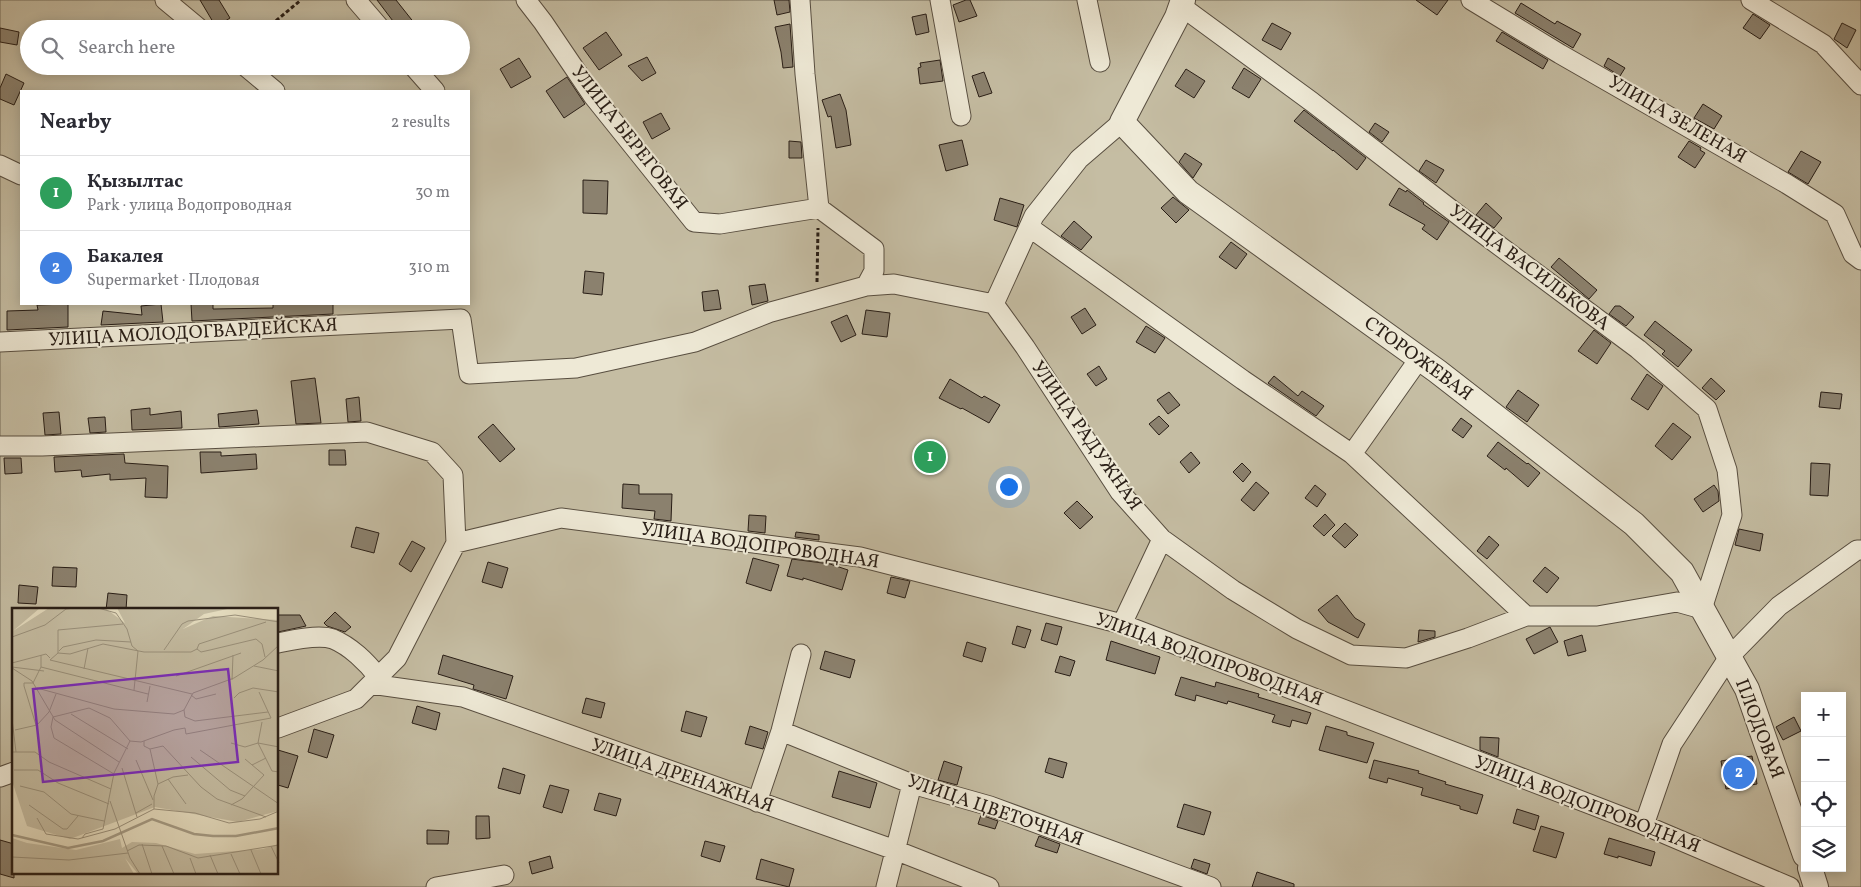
<!DOCTYPE html>
<meta charset="utf-8">
<style>
:root{--surface:#fff;--page:#f2f2f3;--text:#2b2b33;--muted:#7c7c81;--line:#e1e1e2;--accent:#111827}
body{margin:0;font-family:Vollkorn,serif;background:var(--page);color:var(--text)}
.controls{position:absolute;right:15px;bottom:15px;display:grid;overflow:hidden;border-radius:0px;box-shadow:0 2px 12px #0003}
.controls button{width:45px;height:45px;display:grid;place-items:center;padding:0;border:0;border-bottom:1px solid var(--line);background:var(--surface);color:var(--text);font:25px sans-serif}
.you{position:absolute;left:1008px;top:486px;width:18px;height:18px;margin:-12px;border:4px solid #fff;border-radius:50%;background:#1a73e8;box-shadow:0 0 0 8px #1a73e833}
.badge{display:grid;place-items:center;width:32px;height:32px;border-radius:50%;background:var(--accent);color:#fff;font-size:16px;font-weight:700}
.pin{position:absolute;translate:-50% -50%;border:2px solid #fff;box-shadow:0 1px 5px #0006}
.list{margin:0;padding:0;list-style:none}
h2{display:flex;justify-content:space-between;align-items:center;height:65px;margin:0;padding:0 20px;font-size:21px}
h2 small{font-size:16px;font-weight:400;color:var(--muted)}
.list li{display:grid;grid-template-columns:32px 1fr auto;gap:15px;align-items:center;box-sizing:border-box;height:75px;padding:0 20px;border-top:1px solid var(--line)}
.list b{display:block;font-size:19px;white-space:nowrap}
.list p{margin:0;font-size:16px;white-space:nowrap;color:var(--muted)}
.list em{font-size:16px;font-style:normal;color:var(--muted)}
.icon{flex:none;width:28px;height:28px;fill:none;stroke:currentColor;stroke-width:2;stroke-linecap:round;stroke-linejoin:round}
.map{position:relative;flex:none;width:1861px;height:887px;overflow:hidden}
.search{position:absolute;background:var(--surface);box-shadow:0 2px 12px #0003;left:20px;top:20px;width:450px;height:55px;display:flex;align-items:center;gap:12px;box-sizing:border-box;padding:0 18px;border-radius:28px;color:var(--muted);font-size:19px}
.panel{position:absolute;background:var(--surface);box-shadow:0 2px 12px #0003;left:20px;top:90px;width:450px;height:215px;border-radius:0px}
.map>svg:first-child{display:block}
</style>
<div class="map">
<svg width="1861" height="887" viewBox="0 0 1861 887">
<rect width="100%" height="100%" fill="#e5ddc0"/>
<filter id="stains"><feTurbulence type="fractalNoise" baseFrequency=".004" numOctaves="4"/><feColorMatrix values="0 0 0 0 .2 0 0 0 0 .09 0 0 0 0 .02 0 0 0 .5 -.17"/></filter>
<radialGradient id="worn" r=".72"><stop offset=".6" stop-color="#630" stop-opacity="0"/><stop offset="1" stop-color="#630" stop-opacity=".3"/></radialGradient>
<!-- green -->
<path fill="#c5bda3" stroke="#776e5c" fill-rule="evenodd" d="M 0,0 L 1861,0 L 1861,887 L 0,887 ZM 29,29 L 461,29 L 461,66 L 29,66 ZM 21,91 L 469,91 L 469,304 L 21,304 ZM 14,610 L 278,610 L 278,873 L 14,873 ZM 1805,696 L 1842,696 L 1842,868 L 1805,868 Z"/>
<!-- building -->
<path fill="#8b816e" stroke="#291e16" d="M 200,0 L 219,0 L 230,18 L 216,27 Z
M 377,0 L 396,0 L 419,29 L 399,29 Z
M 774,0 L 789,0 L 790,12 L 777,15 Z
M 966,0 L 970,0 L 977,16 L 959,22 L 953,5 Z
M 1416,0 L 1448,0 L 1437,15 Z
M 1521,3 L 1555,24 L 1557,21 L 1581,34 L 1573,48 L 1515,13 Z
M 926,14 L 929,32 L 916,35 L 912,17 Z
M 1753,14 L 1770,25 L 1760,39 L 1743,28 Z
M 1272,23 L 1291,33 L 1281,50 L 1262,40 Z
M 1842,23 L 1856,30 L 1847,48 L 1834,39 Z
M 790,24 L 793,67 L 783,68 L 781,52 L 775,27 Z
M 0,28 L 19,32 L 17,45 L 0,42 Z
M 606,32 L 622,55 L 599,70 L 583,48 Z
M 1502,32 L 1548,60 L 1543,69 L 1496,41 Z
M 647,57 L 656,73 L 642,81 L 628,66 Z
M 519,58 L 531,77 L 511,88 L 500,69 Z
M 1608,58 L 1625,68 L 1620,76 L 1604,66 Z
M 940,60 L 943,81 L 920,84 L 918,68 L 921,67 L 920,63 Z
M 1244,68 L 1261,79 L 1249,98 L 1232,88 Z
M 1186,69 L 1205,81 L 1194,98 L 1175,86 Z
M 984,72 L 992,93 L 979,97 L 972,76 Z
M 6,74 L 24,83 L 14,105 L 0,99 L 0,88 Z
M 567,77 L 585,104 L 564,118 L 546,91 Z
M 840,94 L 846,110 L 851,145 L 836,148 L 831,116 L 828,117 L 822,100 Z
M 1703,104 L 1722,116 L 1714,129 L 1694,118 Z
M 1304,110 L 1366,158 L 1357,170 L 1333,150 L 1333,151 L 1294,121 Z
M 661,113 L 670,129 L 652,139 L 643,122 Z
M 1375,123 L 1389,132 L 1382,142 L 1369,132 Z
M 962,140 L 968,165 L 946,171 L 939,145 Z
M 789,141 L 801,142 L 802,158 L 789,158 Z
M 1689,141 L 1701,148 L 1700,150 L 1705,153 L 1695,168 L 1678,157 Z
M 1801,151 L 1821,162 L 1808,184 L 1788,172 Z
M 1185,153 L 1202,164 L 1193,178 L 1179,162 Z
M 1426,160 L 1444,170 L 1436,183 L 1419,171 Z
M 583,180 L 608,181 L 607,214 L 583,213 Z
M 1399,188 L 1406,192 L 1407,190 L 1424,203 L 1423,204 L 1449,222 L 1437,240 L 1422,229 L 1425,225 L 1389,205 Z
M 1173,197 L 1189,210 L 1176,223 L 1161,208 Z
M 1000,198 L 1024,205 L 1017,227 L 994,220 Z
M 1486,203 L 1502,218 L 1494,228 L 1476,215 Z
M 1074,221 L 1092,237 L 1081,250 L 1061,236 Z
M 1231,242 L 1247,254 L 1236,269 L 1219,257 Z
M 1559,258 L 1597,290 L 1589,299 L 1551,267 Z
M 585,271 L 604,273 L 602,295 L 583,293 Z
M 765,284 L 768,301 L 752,305 L 749,286 Z
M 718,290 L 721,309 L 704,311 L 702,292 Z
M 68,304 L 68,327 L 7,330 L 7,311 L 38,310 L 37,305 Z
M 161,304 L 163,322 L 101,325 L 103,311 L 142,315 L 141,306 Z
M 191,304 L 213,304 L 213,309 L 273,308 L 273,304 L 333,304 L 333,314 L 192,321 Z
M 1615,306 L 1620,306 L 1634,317 L 1626,326 L 1609,314 Z
M 1085,308 L 1096,325 L 1082,334 L 1071,317 Z
M 866,310 L 890,313 L 887,337 L 862,334 Z
M 847,315 L 856,335 L 841,342 L 831,322 Z
M 1655,321 L 1692,350 L 1678,367 L 1662,354 L 1665,351 L 1644,335 Z
M 1146,326 L 1165,338 L 1155,353 L 1136,342 Z
M 1594,330 L 1611,343 L 1597,364 L 1578,351 Z
M 1099,366 L 1107,379 L 1096,386 L 1087,374 Z
M 1647,374 L 1663,386 L 1648,410 L 1631,399 Z
M 1274,376 L 1298,396 L 1302,391 L 1324,406 L 1316,416 L 1268,383 Z
M 315,378 L 321,423 L 296,424 L 291,381 Z
M 1711,378 L 1725,391 L 1716,400 L 1702,388 Z
M 950,379 L 982,398 L 984,396 L 1000,405 L 989,423 L 962,408 L 961,409 L 939,398 Z
M 1518,390 L 1539,405 L 1527,422 L 1506,407 Z
M 1169,392 L 1180,405 L 1168,414 L 1157,400 Z
M 1821,392 L 1842,394 L 1840,409 L 1819,407 Z
M 359,397 L 361,421 L 348,422 L 346,399 Z
M 150,408 L 150,415 L 181,411 L 182,428 L 132,430 L 131,410 Z
M 257,410 L 259,424 L 219,427 L 218,414 Z
M 59,412 L 61,434 L 45,435 L 43,413 Z
M 1159,416 L 1169,426 L 1159,435 L 1149,424 Z
M 105,417 L 106,432 L 90,433 L 88,418 Z
M 1461,418 L 1472,426 L 1463,438 L 1452,430 Z
M 1673,423 L 1691,437 L 1672,460 L 1655,446 Z
M 493,424 L 515,449 L 500,462 L 478,437 Z
M 1498,442 L 1527,464 L 1528,463 L 1540,473 L 1528,487 L 1506,468 L 1505,470 L 1487,456 Z
M 329,450 L 345,450 L 346,465 L 329,465 Z
M 200,452 L 221,452 L 221,456 L 256,454 L 257,469 L 201,473 Z
M 1191,452 L 1200,463 L 1189,473 L 1180,462 Z
M 124,454 L 125,463 L 168,466 L 167,498 L 145,497 L 146,478 L 110,480 L 110,474 L 82,477 L 81,470 L 55,472 L 54,457 Z
M 4,458 L 21,458 L 22,473 L 5,474 Z
M 1242,463 L 1251,472 L 1243,482 L 1233,472 Z
M 1811,463 L 1830,464 L 1828,496 L 1810,495 Z
M 1256,482 L 1269,493 L 1254,511 L 1241,500 Z
M 623,484 L 639,485 L 639,494 L 672,494 L 671,521 L 654,519 L 655,511 L 622,508 Z
M 1315,485 L 1326,494 L 1317,507 L 1305,498 Z
M 1714,485 L 1718,491 L 1719,501 L 1703,512 L 1694,499 Z
M 1077,501 L 1093,517 L 1080,529 L 1064,513 Z
M 1325,514 L 1335,525 L 1324,536 L 1313,526 Z
M 749,515 L 766,516 L 765,533 L 748,531 Z
M 1345,523 L 1358,535 L 1345,548 L 1332,536 Z
M 356,527 L 379,533 L 374,553 L 351,547 Z
M 1739,529 L 1763,534 L 1760,551 L 1735,545 Z
M 796,532 L 819,535 L 819,540 L 795,537 Z
M 1489,536 L 1499,545 L 1487,559 L 1477,551 Z
M 412,541 L 425,548 L 411,572 L 399,564 Z
M 753,558 L 779,565 L 771,591 L 746,583 Z
M 792,559 L 830,564 L 848,570 L 842,590 L 803,578 L 803,580 L 787,576 Z
M 488,562 L 508,568 L 502,588 L 482,582 Z
M 53,567 L 77,568 L 76,587 L 52,586 Z
M 1545,567 L 1559,578 L 1547,593 L 1533,581 Z
M 891,577 L 910,581 L 905,598 L 887,593 Z
M 19,585 L 38,587 L 36,604 L 18,603 Z
M 108,593 L 127,595 L 126,610 L 106,610 Z
M 1337,595 L 1355,618 L 1365,624 L 1358,638 L 1328,622 L 1318,610 Z
M 335,612 L 351,627 L 345,632 L 327,626 L 324,623 Z
M 278,615 L 300,615 L 306,626 L 278,632 Z
M 1046,623 L 1062,627 L 1057,645 L 1041,640 Z
M 1017,626 L 1031,630 L 1025,648 L 1012,644 Z
M 1550,627 L 1558,642 L 1534,654 L 1526,639 Z
M 1419,630 L 1435,631 L 1435,637 L 1418,642 Z
M 1582,635 L 1586,651 L 1568,656 L 1564,641 Z
M 1111,641 L 1160,657 L 1155,674 L 1106,660 Z
M 967,642 L 986,648 L 982,662 L 963,656 Z
M 825,651 L 855,660 L 850,678 L 820,669 Z
M 443,655 L 513,676 L 506,699 L 473,689 L 474,685 L 438,674 Z
M 1060,656 L 1075,661 L 1070,676 L 1055,672 Z
M 1181,677 L 1215,687 L 1216,682 L 1259,694 L 1258,697 L 1311,713 L 1307,724 L 1292,720 L 1290,727 L 1272,722 L 1275,715 L 1228,701 L 1227,704 L 1196,695 L 1195,701 L 1175,695 Z
M 586,698 L 605,703 L 601,718 L 582,713 Z
M 417,706 L 440,713 L 436,730 L 412,723 Z
M 686,711 L 707,717 L 701,737 L 681,731 Z
M 1794,717 L 1801,731 L 1783,740 L 1776,727 Z
M 750,726 L 768,732 L 763,749 L 745,744 Z
M 1326,726 L 1347,732 L 1347,735 L 1374,743 L 1367,763 L 1319,750 Z
M 314,729 L 334,735 L 327,758 L 308,752 Z
M 1480,737 L 1499,738 L 1498,757 L 1480,750 Z
M 278,750 L 298,756 L 288,788 L 278,785 Z
M 1752,756 L 1757,784 L 1726,789 L 1721,761 Z
M 1049,758 L 1067,763 L 1063,778 L 1045,772 Z
M 1374,760 L 1419,771 L 1418,773 L 1446,782 L 1445,784 L 1483,795 L 1477,814 L 1460,809 L 1460,806 L 1421,795 L 1423,788 L 1388,778 L 1387,783 L 1369,778 Z
M 944,761 L 962,767 L 957,785 L 938,780 Z
M 503,768 L 525,775 L 520,794 L 498,788 Z
M 839,771 L 877,783 L 870,808 L 832,797 Z
M 550,785 L 569,790 L 562,813 L 543,807 Z
M 599,793 L 621,799 L 616,816 L 594,810 Z
M 1184,804 L 1211,812 L 1204,835 L 1177,827 Z
M 1517,809 L 1539,816 L 1535,830 L 1513,823 Z
M 981,815 L 998,821 L 995,829 L 978,824 Z
M 476,816 L 489,816 L 490,838 L 476,839 Z
M 1541,826 L 1564,833 L 1556,858 L 1533,851 Z
M 427,830 L 449,831 L 448,844 L 427,844 Z
M 1039,836 L 1060,844 L 1057,853 L 1035,846 Z
M 1609,838 L 1655,852 L 1651,866 L 1618,856 L 1618,858 L 1604,854 Z
M 0,840 L 14,844 L 14,878 L 0,874 Z
M 705,841 L 725,846 L 720,862 L 701,856 Z
M 550,856 L 553,868 L 532,874 L 529,862 Z
M 761,859 L 794,869 L 789,887 L 756,879 Z
M 1194,859 L 1210,864 L 1207,874 L 1191,868 Z
M 1257,872 L 1294,884 L 1294,887 L 1252,887 Z"/>
<g fill="none" stroke-linecap="round" stroke-linejoin="round">
<!-- minor casing -->
<g stroke="#584e40" stroke-width="21">
<path id="minor" d="M 165,0 L 200,29
M 356,0 L 381,29
M 526,0 L 543,22 L 593,96 L 694,222 L 720,224 L 819,208
M 800,0 L 805,74 L 819,208 L 874,249 L 874,271 L 866,286
M 940,0 L 961,116
M 1087,0 L 1100,62
M 1471,0 L 1560,54 L 1787,184 L 1835,214 L 1853,254 L 1861,260
M 1751,0 L 1823,44 L 1861,85
M 245,66 L 275,91
M 413,66 L 435,91
M 0,165 L 21,175
M 1029,227 L 1243,380 L 1352,454 L 1526,616
M 994,304 L 1034,216 L 1079,159 L 1122,122
M 0,342 L 461,319 L 469,374 L 576,368 L 695,342 L 771,312 L 866,286 L 894,284 L 994,304 L 1025,347 L 1120,492 L 1162,539 L 1233,590 L 1297,629 L 1351,655 L 1406,658 L 1468,638 L 1526,616 L 1597,616 L 1677,602 L 1702,609 L 1732,515 L 1727,470 L 1707,409 L 1638,349 L 1466,221 L 1312,102 L 1181,6
M 0,446 L 42,446 L 367,432 L 432,452 L 453,475 L 456,543 L 397,658 L 356,699 L 278,728
M 1352,454 L 1419,359
M 456,543 L 561,518 L 860,557 L 1122,624 L 1644,825 L 1790,887
M 1122,624 L 1162,539
M 278,643 C 292,640 319,634 333,639 C 350,646 367,662 378,677
M 371,684 L 463,697 L 895,850 L 989,887
M 781,731 L 912,784 L 990,806 L 1211,887
M 0,777 L 14,772
M 757,802 L 781,731 L 801,654
M 1644,825 L 1672,744 L 1729,657 L 1779,606 L 1857,550 L 1861,550
M 436,887 L 504,875
M 886,887 L 912,784"/>
</g>
<!-- tertiary casing -->
<g stroke="#584e40" stroke-width="26">
<path id="tertiary" d="M 1183,0 L 1177,17 L 1122,122 L 1188,192 L 1437,371 L 1634,524 L 1682,572 L 1747,689 L 1805,855
M 1810,868 L 1816,887"/>
</g>
<!-- path -->
<path stroke="#291e16" stroke-width="3" stroke-dasharray="4 2.5" stroke-linecap="butt" d="M 266,29 L 301,0
M 817,282 L 818,228"/>
<!-- minor -->
<use href="#minor" stroke="#eee9d6" stroke-width="19"/>
<!-- tertiary -->
<use href="#tertiary" stroke="#eee9d6" stroke-width="24"/>
</g>
<g text-anchor="middle" dominant-baseline="central" stroke-width="4" stroke-linejoin="round" paint-order="stroke">
<!-- street labels -->
<g font-size="19" fill="#291e16" stroke="#eee9d6">
<text transform="translate(1677 120) rotate(30)">УЛИЦА ЗЕЛЕНАЯ</text>
<text transform="translate(629 138) rotate(52)">УЛИЦА БЕРЕГОВАЯ</text>
<text transform="translate(1529 268) rotate(37)">УЛИЦА ВАСИЛЬКОВА</text>
<text transform="translate(193 333) rotate(-3)">УЛИЦА МОЛОДОГВАРДЕЙСКАЯ</text>
<text transform="translate(1418 359) rotate(36)">СТОРОЖЕВАЯ</text>
<text transform="translate(1086 436) rotate(55)">УЛИЦА РАДУЖНАЯ</text>
<text transform="translate(760 546) rotate(8)">УЛИЦА ВОДОПРОВОДНАЯ</text>
<text transform="translate(1209 660) rotate(20)">УЛИЦА ВОДОПРОВОДНАЯ</text>
<text transform="translate(1759 729) rotate(69)">ПЛОДОВАЯ</text>
<text transform="translate(682 776) rotate(19)">УЛИЦА ДРЕНАЖНАЯ</text>
<text transform="translate(1587 805) rotate(21)">УЛИЦА ВОДОПРОВОДНАЯ</text>
<text transform="translate(995 811) rotate(19)">УЛИЦА ЦВЕТОЧНАЯ</text>
</g>
</g>
<!-- overview -->
<g transform="translate(12 608)">
<rect width="266" height="266" fill="#e5ddc0"/>
<path d="M 0,0 L 28,0 L 1,23 L 37,0 L 93,0 L 113,15 L 105,0 L 220,0 L 192,6 L 171,21 L 201,8 L 266,12 L 266,203 L 226,214 L 143,199 L 58,231 L 15,218 L 0,173 ZM 0,230 L 15,235 L 64,242 L 108,231 L 110,240 L 120,234 L 144,235 L 183,246 L 251,241 L 266,236 L 266,266 L 126,266 L 113,250 L 122,266 L 0,266 Z" fill="#c5bda3"/>
<path fill="none" stroke="#a59c86" stroke-width="2.5" d="M 0,227 L 56,240 L 91,233 L 140,211 L 182,226 L 201,228 L 224,228 L 267,220"/>
<path fill="none" stroke="#9a917c" stroke-width="1" d="M 86,0 L 104,5 L 115,21 L 120,38 L 126,43 L 122,82M 111,16 L 46,22 L 46,45 L 38,52 L 180,86M 0,29 L 33,17 L 54,1 L 63,0M 185,41 L 189,44 L 198,42 L 244,31 L 250,36 L 253,49M 185,41 L 187,36 L 254,14M 152,42 L 170,16 L 176,13 L 223,7 L 267,14M 47,43 L 51,39 L 84,32 L 119,34M 46,45 L 58,46 L 91,36 L 132,44 L 179,44 L 185,41M 0,55 L 34,46 L 38,50M 242,58 L 267,63M 0,59 L 32,63M 29,59 L 136,86M 0,60 L 20,73 L 43,112 L 107,154M 72,61 L 76,40M 164,68 L 229,45M 220,72 L 221,47M 25,80 L 102,101 L 162,106 L 172,102M 247,84 L 259,110M 179,87 L 184,91 L 204,86M 222,90 L 227,85 L 241,80 L 267,84M 135,94 L 138,78M 256,104 L 183,113 L 173,109 L 172,102 L 181,85 L 222,70 L 251,52 L 267,37M 59,106 L 116,141M 41,109 L 77,100 L 98,110 L 118,133 L 129,134 L 162,122 L 173,120 L 174,126 L 259,110M 41,109 L 39,119 L 42,130 L 102,166M 0,111 L 4,144M 250,114 L 246,135 L 260,163 L 267,164M 24,117 L 12,78 L 12,75 L 21,75 L 29,59 L 29,47M 3,122 L 25,117 L 37,104 L 44,86M 132,133 L 132,138 L 138,141 L 146,176 L 142,188 L 142,201M 219,135 L 233,139 L 246,135 L 267,139M 138,141 L 151,138 L 189,179 L 205,191 L 254,209M 188,142 L 267,196M 0,144 L 23,144 L 37,154 L 99,181M 179,149 L 218,182 L 233,188M 124,152 L 141,192M 240,157 L 254,150M 110,160 L 125,209M 2,162 L 26,162 L 46,175 L 97,196M 156,171 L 174,196M 146,176 L 161,169 L 176,167M 8,178 L 32,184 L 59,206 L 92,213M 98,193 L 118,250 L 128,266M 17,197 L 51,221 L 55,221 L 66,208M 219,197 L 230,191 L 252,167 L 233,151M 124,205 L 140,196M 25,210 L 34,226 L 66,231 L 103,221 L 142,201 L 183,205 L 217,215 L 248,211 L 267,203M 70,230 L 73,226 L 91,221 L 102,165 L 118,133M 130,236 L 140,266M 150,238 L 162,266M 259,238 L 267,255M 239,242 L 249,266M 115,243 L 127,237 L 154,238 L 186,250 L 267,237M 219,246 L 228,266M 198,247 L 206,266M 0,249 L 57,252 L 116,245M 178,250 L 184,266"/>
<path fill="#7b2cbf" fill-opacity="0.15" stroke="#7b2cbf" stroke-width="2.5" d="M 216,61 L 226,154 L 31,174 L 21,81 Z"/>
<rect width="266" height="266" fill="none" stroke="#291e16" stroke-width="2.5"/>
</g>
<rect width="100%" height="100%" filter="url(#stains)"/>
<rect width="100%" height="100%" fill="url(#worn)"/>
</svg>
<div class="controls">
<button>+</button>
<button>−</button>
<button><svg class="icon" aria-label="locate" viewBox="0 0 24 24"><circle cx="12" cy="12" r="6"/><path d="M12 2v4M12 18v4M2 12h4M18 12h4"/></svg></button>
<button><svg class="icon" aria-label="layers" viewBox="0 0 24 24"><path d="M12 4l9 5-9 5-9-5zM3 14l9 5 9-5"/></svg></button>
</div>
<div class="you"></div>
<div class="pin badge" style="left:930px;top:457px;background:#2e9e5b">1</div>
<div class="pin badge" style="left:1739px;top:773px;background:#3f7fe0">2</div>
<div class="search"><svg class="icon" aria-label="search" viewBox="0 0 24 24"><circle cx="10" cy="10" r="6"/><path d="M15 15l6 6"/></svg>Search here</div>
<section class="panel">
<h2>Nearby<small>2 results</small></h2>
<ul class="list">
<li><span class="badge" style="background:#2e9e5b">1</span><div><b>Қызылтас</b><p>Park · улица Водопроводная</p></div><em>30 m</em></li>
<li><span class="badge" style="background:#3f7fe0">2</span><div><b>Бакалея</b><p>Supermarket · Плодовая</p></div><em>310 m</em></li>
</ul>
</section>
</div>
